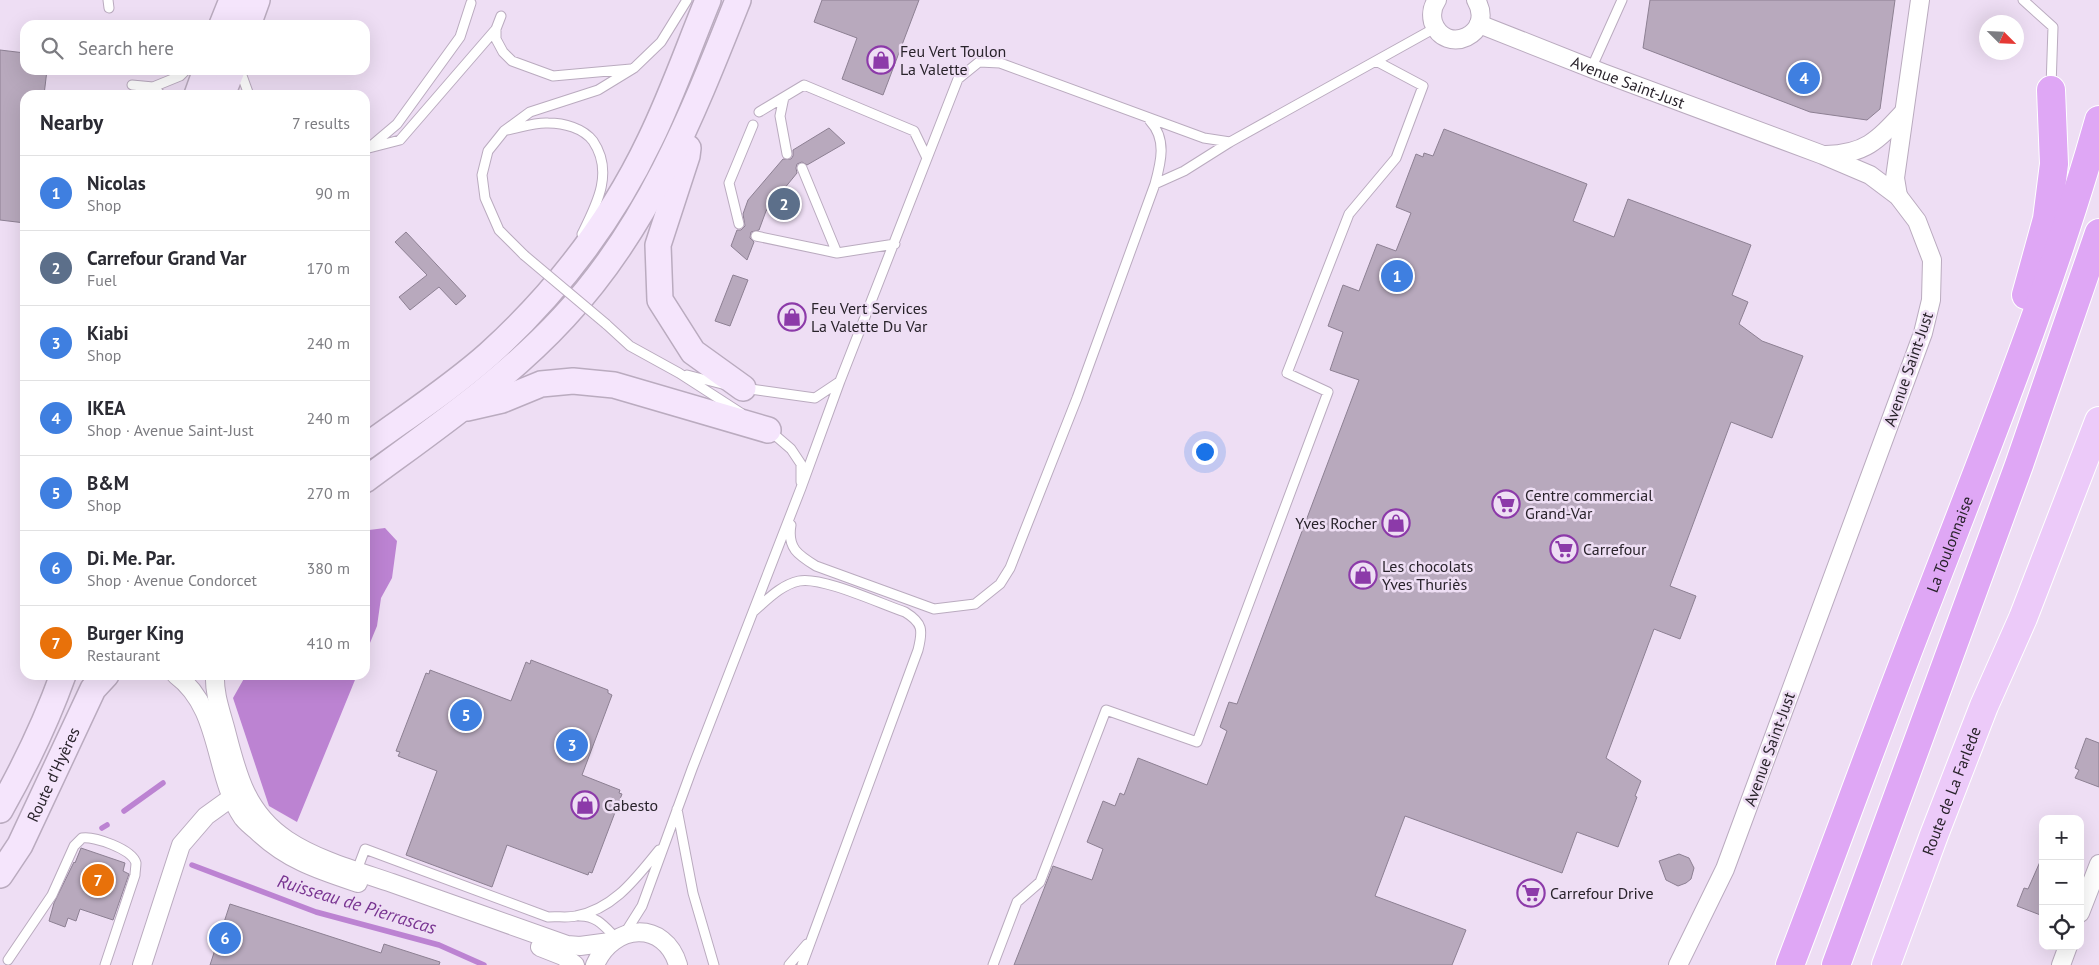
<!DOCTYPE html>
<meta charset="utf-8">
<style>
:root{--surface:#fff;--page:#f7f7f7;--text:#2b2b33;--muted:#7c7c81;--line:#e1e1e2;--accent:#0f766e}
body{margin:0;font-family:"PT Sans",sans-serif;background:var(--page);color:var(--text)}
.controls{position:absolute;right:15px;bottom:15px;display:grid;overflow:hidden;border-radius:10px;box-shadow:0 5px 20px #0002}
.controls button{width:45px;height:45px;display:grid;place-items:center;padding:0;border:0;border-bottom:1px solid var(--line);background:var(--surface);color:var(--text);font:25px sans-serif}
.compass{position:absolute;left:1979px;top:15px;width:45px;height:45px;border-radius:50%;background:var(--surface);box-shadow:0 5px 20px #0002;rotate:114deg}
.you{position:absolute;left:1204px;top:451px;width:18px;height:18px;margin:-12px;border:4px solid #fff;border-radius:50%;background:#1a73e8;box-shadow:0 0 0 8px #1a73e833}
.badge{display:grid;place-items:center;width:32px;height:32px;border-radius:50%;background:var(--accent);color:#fff;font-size:16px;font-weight:700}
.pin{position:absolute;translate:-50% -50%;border:2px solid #fff;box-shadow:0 1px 5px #0006}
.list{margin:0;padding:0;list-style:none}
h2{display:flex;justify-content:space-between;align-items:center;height:65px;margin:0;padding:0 20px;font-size:21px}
h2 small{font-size:16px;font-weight:400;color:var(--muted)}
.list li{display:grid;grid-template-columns:32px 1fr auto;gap:15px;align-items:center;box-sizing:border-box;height:75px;padding:0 20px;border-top:1px solid var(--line)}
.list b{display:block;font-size:19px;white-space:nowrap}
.list p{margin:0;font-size:16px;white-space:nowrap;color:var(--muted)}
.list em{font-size:16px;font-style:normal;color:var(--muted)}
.icon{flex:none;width:28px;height:28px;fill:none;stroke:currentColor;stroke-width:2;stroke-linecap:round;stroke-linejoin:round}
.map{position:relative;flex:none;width:2099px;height:965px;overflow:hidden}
.search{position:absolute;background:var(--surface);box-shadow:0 5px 20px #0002;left:20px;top:20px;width:350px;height:55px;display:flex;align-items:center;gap:12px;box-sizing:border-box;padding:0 18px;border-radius:15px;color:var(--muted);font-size:19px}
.panel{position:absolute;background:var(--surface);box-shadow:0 5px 20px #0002;left:20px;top:90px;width:350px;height:590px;border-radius:15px}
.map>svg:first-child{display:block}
</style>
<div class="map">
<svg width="2099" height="965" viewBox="0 0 2099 965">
<rect width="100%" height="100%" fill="#eedef4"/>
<!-- water -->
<path fill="#bc83d2" d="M 385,528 L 397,541 L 392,578 L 381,598 L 377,626 L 365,655 L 365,534 L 369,530 Z
M 246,675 L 357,675 L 297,822 L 269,806 L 233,698 Z"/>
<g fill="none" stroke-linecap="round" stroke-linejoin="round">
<!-- stream -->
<path stroke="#bc83d2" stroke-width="5.5" d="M 124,811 L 163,783
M 102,828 L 107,825
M 192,865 L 316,912 L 439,945 L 484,965"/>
</g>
<!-- building -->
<path fill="#b8a9bd" stroke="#8d8093" d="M 822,0 L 919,0 L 883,95 L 842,79 L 857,38 L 814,22 Z
M 1650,0 L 1895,0 L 1880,109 L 1867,120 L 1810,112 L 1643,48 Z
M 0,50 L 25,53 L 25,70 L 47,70 L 44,95 L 25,95 L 25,223 L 0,220 Z
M 829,128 L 845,143 L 807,165 L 802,162 L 797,164 L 796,168 L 797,173 L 766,211 L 759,230 L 751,232 L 750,238 L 754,242 L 747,260 L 731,246 L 737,230 L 741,230 L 745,226 L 743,214 L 748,200 L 783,159 L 791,159 L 793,156 L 793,150 Z
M 1444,129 L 1587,184 L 1573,221 L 1614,237 L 1628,199 L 1751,245 L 1732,295 L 1748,302 L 1739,324 L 1762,341 L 1803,356 L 1772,438 L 1731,422 L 1670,586 L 1696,596 L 1680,639 L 1654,629 L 1606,758 L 1641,781 L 1635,796 L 1637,797 L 1618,847 L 1577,832 L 1562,873 L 1405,816 L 1375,896 L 1466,930 L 1452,965 L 1014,965 L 1053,866 L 1092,880 L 1103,849 L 1087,842 L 1103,801 L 1115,806 L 1120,793 L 1124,795 L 1138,758 L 1207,785 L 1227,731 L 1220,727 L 1229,702 L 1237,704 L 1359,380 L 1330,370 L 1343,332 L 1328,326 L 1343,285 L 1359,291 L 1377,244 L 1396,251 L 1411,213 L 1396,207 L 1416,154 L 1423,157 L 1424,153 L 1433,156 Z
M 406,232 L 466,296 L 456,305 L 439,287 L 410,310 L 399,297 L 427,275 L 395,242 Z
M 733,275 L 748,280 L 730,326 L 715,321 Z
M 531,660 L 608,690 L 608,693 L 612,695 L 582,775 L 620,790 L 619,793 L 622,794 L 592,873 L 589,872 L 588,875 L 507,845 L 492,887 L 406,855 L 437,771 L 398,756 L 400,752 L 396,751 L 426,673 L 429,674 L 430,670 L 511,701 L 526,662 L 530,664 Z
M 2086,738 L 2099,743 L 2099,787 L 2075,778 L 2079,770 L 2075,768 Z
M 81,848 L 125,863 L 123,871 L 129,874 L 113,920 L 80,909 L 76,921 L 68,918 L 65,927 L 49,921 L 54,903 L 74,862 L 75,863 Z
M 1679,854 L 1689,858 L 1694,868 L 1691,879 L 1686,883 L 1678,886 L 1666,880 L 1659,861 Z
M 2043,855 L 2043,916 L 2017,906 L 2024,888 L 2028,889 Z
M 230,904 L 381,953 L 384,944 L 440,962 L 439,965 L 210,965 Z"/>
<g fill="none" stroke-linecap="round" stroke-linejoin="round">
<!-- service casing -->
<g stroke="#baabbf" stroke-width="11">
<path id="service" d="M 108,0 L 109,8
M 2023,0 L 2053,27 L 2051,87
M 496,29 L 496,39 L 503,52 L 512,61 L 553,76 L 631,69
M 1591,69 L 1622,0
M 240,70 L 249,95
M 132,85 L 153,87 L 180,76 L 186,70
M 153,87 L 161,95
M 784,97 L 780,116 L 787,154
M 759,112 L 804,85 L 914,131 L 927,158
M 1150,121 C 1167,139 1161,162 1155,184
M 507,130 C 519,128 535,122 548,123 C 564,123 583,128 593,141 C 614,172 597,204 582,234
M 371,146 L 397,124 L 460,37 L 471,3
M 365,149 L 400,140 L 496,29 L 501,16
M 802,168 L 837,253
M 739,224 L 729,183 L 753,125
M 756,236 L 837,253 L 895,244
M 524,255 L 499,230 L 485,198 L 482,175 L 488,151 L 504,131 L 530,112 L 598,90 L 634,68 L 661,42 L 687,0
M 606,324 L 630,346 L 679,373 L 741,413
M 687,375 L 726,385
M 743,388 L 815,398 L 839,382
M 769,430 L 791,449 L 801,464 L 801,482
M 791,525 C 787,548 798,555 816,566 L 934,609 L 975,604 L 1000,584 L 1010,568 L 1077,398 L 1155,184 L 1184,171 L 1230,142 L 1435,28
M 754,611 C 768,599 781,585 799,581 C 821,576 881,604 905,612 C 923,623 923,630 918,650 L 802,965
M 677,809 L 693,893 L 714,965
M 357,870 L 365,849 L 548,917 C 557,916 567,918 576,916 C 614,909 636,878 659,850
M 580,916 C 597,916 604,926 616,938
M 625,933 L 642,906 L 692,769 L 801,488 L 840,381 L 958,79 L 979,62 L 1000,63 L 1204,138 L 1230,142
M 8,960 L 52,895 L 74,846 L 82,838 C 94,836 132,849 136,863 C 136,866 135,872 135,875 L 105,965
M 789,965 L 807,944
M 993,965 L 1017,902 L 1040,882 L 1106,710 L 1197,742 L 1328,392 L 1287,373 L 1349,214 L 1396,158 L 1423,86 L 1376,61"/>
</g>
<!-- minor casing -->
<g stroke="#baabbf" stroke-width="20">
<g id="minor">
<path d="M 1437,0 C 1432,7 1431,14 1433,22 C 1445,57 1496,34 1476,0"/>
<path id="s1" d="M 1479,24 L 1603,73 L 1823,155 L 1870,175 L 1898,196 L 1917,221 L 1932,260 L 1931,300 L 1923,333 L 1725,869 L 1678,965"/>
<path d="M 1826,155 C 1865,154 1877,141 1903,113"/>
<path d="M 1898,196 L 1895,178 L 1920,0"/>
<path d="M 176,675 C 222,709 213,775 243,818 C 247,823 252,827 257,831 C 287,860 319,870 358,883"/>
<path d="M 215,675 C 214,694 221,712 226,731 C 237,774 246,813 287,840 C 317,860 357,871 392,883 C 450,904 509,924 567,945 L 580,946 L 610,942"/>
<path d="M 2080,913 L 2099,864"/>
<path d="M 540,947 L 563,956 L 575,965"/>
<path d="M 142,965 L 181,845 L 206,816 L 231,798"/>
<path d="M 595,965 C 613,923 665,920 678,965"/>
<path d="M 2061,965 L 2068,946"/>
</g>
</g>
<!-- secondary casing -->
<g stroke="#baabbf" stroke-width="28">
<g id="secondary">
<path d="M 222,25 L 232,0"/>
<path d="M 248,25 L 257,0"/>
<path d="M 197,95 L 206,70"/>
<path d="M 222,95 L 232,70"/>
<path d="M 688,148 L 687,156 L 658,245 L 660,300 L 693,352 L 743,388"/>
<path d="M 467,408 L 502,400 L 541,384 L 573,381 L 614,385 L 768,430"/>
<path d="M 365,447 C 406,417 451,388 489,354 C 556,293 611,222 650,140 C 672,95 689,46 708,0"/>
<path d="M 365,480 C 434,429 506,380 564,317 C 649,226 693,113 738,0"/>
<path d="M 0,810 C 25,766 46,722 63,675"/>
<path id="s2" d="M 0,875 L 20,845 L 93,689 L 106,675"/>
</g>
</g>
<!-- primary casing -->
<g stroke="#fff" stroke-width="30">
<g id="primary">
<path id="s3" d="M 1886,965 L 1934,835 L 1984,706 L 2023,618 L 2099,421"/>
</g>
</g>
<!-- motorway casing -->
<g stroke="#fff" stroke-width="30">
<g id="motorway">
<path d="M 2026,295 L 2047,219 L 2054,164 L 2051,90"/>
<path id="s4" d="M 1790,965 C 1837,842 1881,719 1929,597 C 1990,439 2053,283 2099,120"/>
<path d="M 1836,965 L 2019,465 L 2099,233"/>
</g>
</g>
<!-- service -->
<use href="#service" stroke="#fff" stroke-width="9"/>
<!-- minor -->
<use href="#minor" stroke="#fff" stroke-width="18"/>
<!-- secondary -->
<use href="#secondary" stroke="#f5e5fc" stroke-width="25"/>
<!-- primary -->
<use href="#primary" stroke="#eccaf9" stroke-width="28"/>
<!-- motorway -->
<use href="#motorway" stroke="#dfa7f5" stroke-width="28"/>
<!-- service-bridge casing -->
<g stroke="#baabbf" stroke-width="11" stroke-linecap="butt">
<path id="service-bridge" d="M 524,255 L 606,324"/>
</g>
<!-- service-bridge -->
<use href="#service-bridge" stroke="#fff" stroke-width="9"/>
</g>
<!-- icons -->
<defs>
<g id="shop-ring" transform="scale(1.4375)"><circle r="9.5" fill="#eedef4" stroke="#8c3aa9" stroke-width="1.5"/><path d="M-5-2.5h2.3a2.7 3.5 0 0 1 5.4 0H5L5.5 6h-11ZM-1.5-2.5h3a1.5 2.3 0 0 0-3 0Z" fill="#8c3aa9"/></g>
<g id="supermarket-ring" transform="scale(1.4375)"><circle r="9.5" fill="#eedef4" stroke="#8c3aa9" stroke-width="1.5"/><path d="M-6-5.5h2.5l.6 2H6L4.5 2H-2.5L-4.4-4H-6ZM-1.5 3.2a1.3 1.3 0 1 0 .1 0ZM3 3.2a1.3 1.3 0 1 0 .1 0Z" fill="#8c3aa9"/></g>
</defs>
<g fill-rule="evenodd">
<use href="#shop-ring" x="881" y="60"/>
<use href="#shop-ring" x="792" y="317"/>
<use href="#supermarket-ring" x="1506" y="504"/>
<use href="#shop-ring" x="1396" y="523"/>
<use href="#supermarket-ring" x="1564" y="549"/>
<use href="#shop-ring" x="1363" y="575"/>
<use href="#shop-ring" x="585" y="805"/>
<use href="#supermarket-ring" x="1531" y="893"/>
</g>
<g text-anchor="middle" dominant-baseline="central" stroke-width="5" stroke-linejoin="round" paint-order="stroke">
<!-- poi labels -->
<g font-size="16" fill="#29232b" stroke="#eedef4" text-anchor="start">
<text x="900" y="51">Feu Vert Toulon<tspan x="900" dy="18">La Valette</tspan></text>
<text x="811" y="308">Feu Vert Services<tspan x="811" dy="18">La Valette Du Var</tspan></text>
<text x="1525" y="495">Centre commercial<tspan x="1525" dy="18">Grand-Var</tspan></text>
<text x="1377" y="523" text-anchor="end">Yves Rocher</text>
<text x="1583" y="549">Carrefour</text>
<text x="1382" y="566">Les chocolats<tspan x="1382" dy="18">Yves Thuriès</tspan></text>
<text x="604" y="805">Cabesto</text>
<text x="1550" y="893">Carrefour Drive</text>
</g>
<!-- street labels -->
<g font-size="16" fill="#29232b" stroke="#eedef4">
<text stroke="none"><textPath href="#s1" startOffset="160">Avenue Saint-Just</textPath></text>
<text transform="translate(1908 369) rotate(-71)">Avenue Saint-Just</text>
<text stroke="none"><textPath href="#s4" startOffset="450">La Toulonnaise</textPath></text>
<text transform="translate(1769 749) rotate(-70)">Avenue Saint-Just</text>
<text stroke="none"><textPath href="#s2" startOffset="114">Route d'Hyères</textPath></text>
<text stroke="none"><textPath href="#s3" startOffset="186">Route de La Farlède</textPath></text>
</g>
<!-- water labels -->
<g font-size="18" font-style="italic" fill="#783391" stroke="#eedef4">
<text transform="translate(357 904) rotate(17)">Ruisseau de Pierrascas</text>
</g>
</g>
</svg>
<div class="controls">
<button>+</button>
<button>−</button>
<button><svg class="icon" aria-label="locate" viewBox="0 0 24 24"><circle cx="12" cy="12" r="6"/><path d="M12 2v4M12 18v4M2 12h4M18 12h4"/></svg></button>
</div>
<svg class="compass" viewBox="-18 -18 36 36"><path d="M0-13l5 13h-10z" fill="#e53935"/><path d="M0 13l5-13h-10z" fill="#7c7c81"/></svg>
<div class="you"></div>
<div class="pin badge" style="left:1397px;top:276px;background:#3f7fe0">1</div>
<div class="pin badge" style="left:784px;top:204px;background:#5c6f8a">2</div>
<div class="pin badge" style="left:572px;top:745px;background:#3f7fe0">3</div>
<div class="pin badge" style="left:1804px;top:78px;background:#3f7fe0">4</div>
<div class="pin badge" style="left:466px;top:715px;background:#3f7fe0">5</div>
<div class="pin badge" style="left:225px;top:938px;background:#3f7fe0">6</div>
<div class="pin badge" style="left:98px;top:880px;background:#e8710a">7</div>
<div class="search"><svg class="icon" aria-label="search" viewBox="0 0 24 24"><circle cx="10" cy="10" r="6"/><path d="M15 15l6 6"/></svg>Search here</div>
<section class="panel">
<h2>Nearby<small>7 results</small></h2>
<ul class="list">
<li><span class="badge" style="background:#3f7fe0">1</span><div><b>Nicolas</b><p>Shop</p></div><em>90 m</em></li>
<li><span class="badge" style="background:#5c6f8a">2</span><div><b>Carrefour Grand Var</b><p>Fuel</p></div><em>170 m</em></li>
<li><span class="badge" style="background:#3f7fe0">3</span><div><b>Kiabi</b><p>Shop</p></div><em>240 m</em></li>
<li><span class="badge" style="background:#3f7fe0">4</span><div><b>IKEA</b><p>Shop · Avenue Saint-Just</p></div><em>240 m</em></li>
<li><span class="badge" style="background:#3f7fe0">5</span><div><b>B&amp;M</b><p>Shop</p></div><em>270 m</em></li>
<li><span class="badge" style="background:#3f7fe0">6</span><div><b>Di. Me. Par.</b><p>Shop · Avenue Condorcet</p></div><em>380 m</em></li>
<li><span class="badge" style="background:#e8710a">7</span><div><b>Burger King</b><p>Restaurant</p></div><em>410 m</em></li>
</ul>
</section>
</div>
